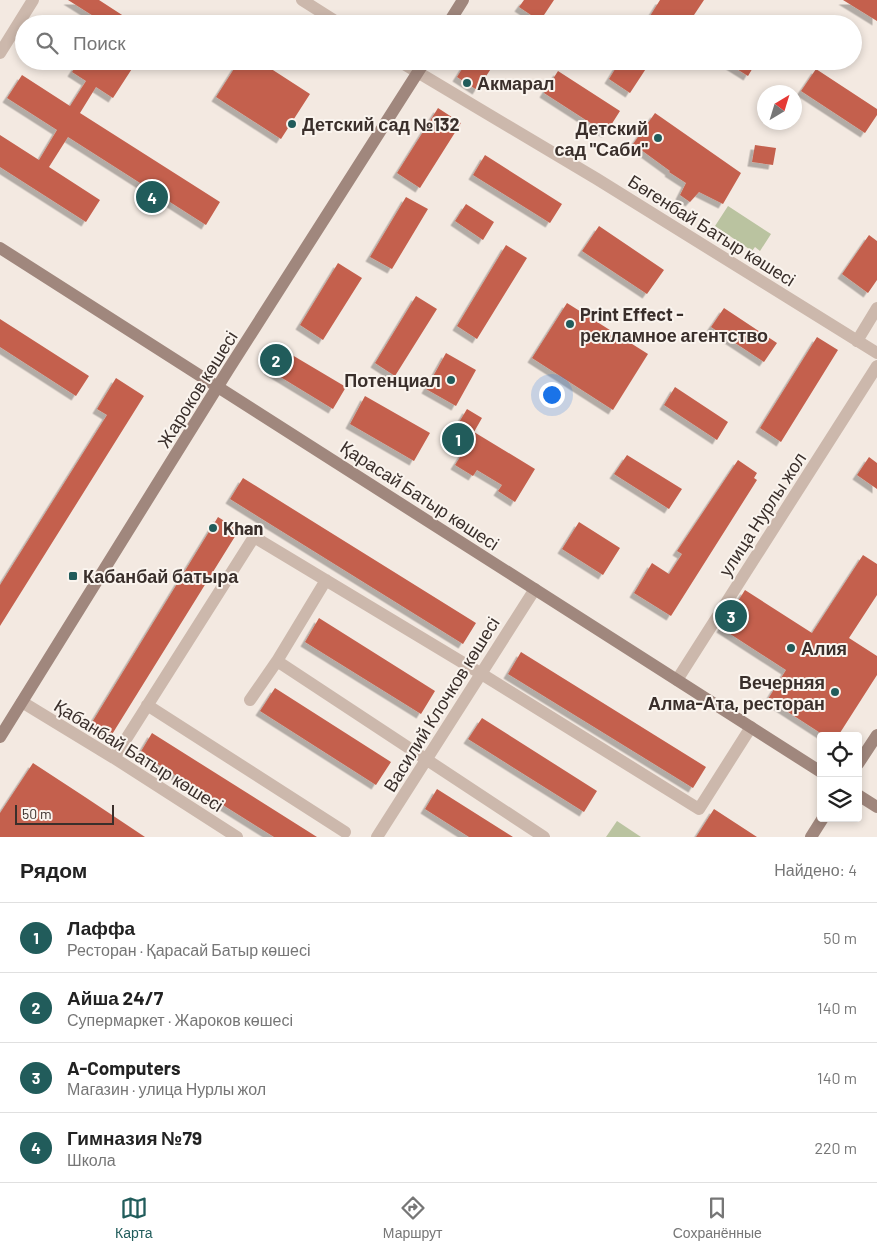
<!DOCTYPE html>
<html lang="ru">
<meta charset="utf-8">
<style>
:root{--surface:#fff;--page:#f2f2f2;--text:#222;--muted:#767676;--line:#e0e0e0;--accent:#215c5b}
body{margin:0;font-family:Barlow,sans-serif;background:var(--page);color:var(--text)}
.controls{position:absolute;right:15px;bottom:15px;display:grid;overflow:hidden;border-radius:5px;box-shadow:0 2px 8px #0003}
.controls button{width:45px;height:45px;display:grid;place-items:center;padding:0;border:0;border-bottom:1px solid var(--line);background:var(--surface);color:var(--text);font:25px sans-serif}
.compass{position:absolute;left:757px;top:85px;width:45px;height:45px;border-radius:50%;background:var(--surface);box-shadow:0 2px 8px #0003;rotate:38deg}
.scale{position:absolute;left:15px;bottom:12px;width:99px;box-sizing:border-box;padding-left:5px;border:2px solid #3a2f2b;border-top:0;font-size:14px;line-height:18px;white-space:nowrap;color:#3a2f2b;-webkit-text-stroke:4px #faf4ee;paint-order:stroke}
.you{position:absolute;left:551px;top:394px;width:18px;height:18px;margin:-12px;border:4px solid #fff;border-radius:50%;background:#1a73e8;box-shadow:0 0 0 8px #1a73e833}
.badge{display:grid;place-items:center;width:32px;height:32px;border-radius:50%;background:var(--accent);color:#fff;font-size:16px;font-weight:700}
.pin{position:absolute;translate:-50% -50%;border:2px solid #fff;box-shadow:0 1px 5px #0006}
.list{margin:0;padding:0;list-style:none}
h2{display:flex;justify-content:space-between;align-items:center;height:65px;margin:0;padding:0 20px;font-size:21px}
h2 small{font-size:16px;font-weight:400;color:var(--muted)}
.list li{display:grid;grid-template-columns:32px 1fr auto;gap:15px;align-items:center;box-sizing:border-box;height:70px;padding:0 20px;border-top:1px solid var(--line)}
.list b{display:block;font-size:19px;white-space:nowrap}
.list p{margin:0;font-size:16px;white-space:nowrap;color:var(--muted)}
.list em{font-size:16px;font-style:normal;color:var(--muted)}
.icon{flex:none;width:28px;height:28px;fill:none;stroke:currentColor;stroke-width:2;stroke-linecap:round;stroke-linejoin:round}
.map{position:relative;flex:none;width:877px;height:837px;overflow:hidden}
.search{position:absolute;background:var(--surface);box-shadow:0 2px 8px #0003;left:15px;right:15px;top:15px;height:55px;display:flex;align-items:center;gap:12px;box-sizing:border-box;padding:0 18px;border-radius:28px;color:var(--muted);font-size:19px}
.sheet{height:345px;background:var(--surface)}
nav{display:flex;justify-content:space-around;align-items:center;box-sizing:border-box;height:70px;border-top:1px solid var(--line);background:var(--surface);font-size:14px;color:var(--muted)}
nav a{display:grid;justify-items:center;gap:2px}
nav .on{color:var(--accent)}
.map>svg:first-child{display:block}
</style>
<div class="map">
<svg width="877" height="837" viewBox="0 0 877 837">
<defs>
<filter id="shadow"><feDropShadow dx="-4.5" dy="4.5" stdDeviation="0" flood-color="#0004"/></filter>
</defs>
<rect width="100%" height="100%" fill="#f3e9e1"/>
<!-- green -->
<path fill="#bac3a0" d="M 728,206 L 771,234 L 760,251 L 755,247 L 752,251 L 715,226 Z
M 617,821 L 641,837 L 606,837 Z"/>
<!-- building -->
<path fill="#c4614e" filter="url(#shadow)" d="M 68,0 L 99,0 L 136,24 L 106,24 Z
M 524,0 L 554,0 L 540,21 L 519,7 Z
M 660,0 L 704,0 L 688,24 L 645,24 Z
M 843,0 L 877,0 L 877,21 Z
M 79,61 L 137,61 L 113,98 L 96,87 L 80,113 L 220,202 L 206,225 L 68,137 L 49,167 L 100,200 L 86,222 L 0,167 L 0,135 L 39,160 L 57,130 L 7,98 L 22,75 L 70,106 L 86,81 L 72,72 Z
M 239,61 L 259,61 L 310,94 L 281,139 L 216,97 Z
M 467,61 L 496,61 L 477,90 L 457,77 Z
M 620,61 L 651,61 L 630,93 L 609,79 Z
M 724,61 L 757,61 L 748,76 Z
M 816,69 L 877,109 L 877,115 L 865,133 L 801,91 Z
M 558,71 L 620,111 L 606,133 L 544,93 Z
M 438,108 L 461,123 L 420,188 L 397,173 Z
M 655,113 L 741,173 L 723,204 L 699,192 L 690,202 L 680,195 L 686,183 L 669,172 L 670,171 L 633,144 Z
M 755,145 L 776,148 L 773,165 L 752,162 Z
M 485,155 L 562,204 L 550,223 L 473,175 Z
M 406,197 L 428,209 L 392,269 L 370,257 Z
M 466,204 L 494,222 L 483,240 L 455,221 Z
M 599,226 L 664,270 L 647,294 L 582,251 Z
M 869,235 L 877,241 L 877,280 L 868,293 L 842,274 Z
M 506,245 L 527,258 L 477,339 L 457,326 Z
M 338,263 L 362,278 L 323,340 L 300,325 Z
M 416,296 L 437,309 L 395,376 L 375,363 Z
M 567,303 L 648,354 L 613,410 L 532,358 Z
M 724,308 L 777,343 L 764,362 L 711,327 Z
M 0,319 L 89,376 L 76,396 L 0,347 Z
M 817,337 L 838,350 L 781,442 L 760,428 Z
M 282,349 L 346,387 L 333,409 L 269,370 Z
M 446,353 L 476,370 L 456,406 L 426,389 Z
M 116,378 L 144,396 L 0,626 L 0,585 L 107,415 L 97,409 Z
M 675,387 L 728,422 L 717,440 L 664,405 Z
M 365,396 L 430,433 L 414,461 L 350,424 Z
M 467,409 L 482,418 L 474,432 L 535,469 L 515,502 L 498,491 L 502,485 L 477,470 L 473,476 L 455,465 L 465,449 L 449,439 Z
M 627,455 L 682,489 L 669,509 L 614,474 Z
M 869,457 L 877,463 L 877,489 L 857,475 Z
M 738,460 L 757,473 L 754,478 L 757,480 L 671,616 L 634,593 L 652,563 L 669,574 L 682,554 L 677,551 Z
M 243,478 L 476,623 L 463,644 L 230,499 Z
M 218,517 L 239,530 L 111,736 L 91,724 Z
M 579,522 L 620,548 L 603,575 L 562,549 Z
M 863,555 L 877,564 L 877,595 L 849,638 L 877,656 L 877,675 L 838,736 L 825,736 L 768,699 L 786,670 L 721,628 L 745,590 L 812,633 Z
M 319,618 L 435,691 L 421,714 L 305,642 Z
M 521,652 L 706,767 L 693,788 L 508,674 Z
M 275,688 L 391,762 L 376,785 L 260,711 Z
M 482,718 L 597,791 L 584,812 L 468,739 Z
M 152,733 L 317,837 L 274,837 L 140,753 Z
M 33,763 L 85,797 L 145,837 L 0,837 L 0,813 Z
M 437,789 L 513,837 L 469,837 L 425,809 Z
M 714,809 L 757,837 L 696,837 Z"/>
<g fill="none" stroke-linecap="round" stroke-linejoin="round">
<!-- street -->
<path stroke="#ccb8ac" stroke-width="12" d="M 302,0 L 340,24
M 0,53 L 33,0
M 399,61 L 597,179 L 877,353
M 857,341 L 877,308
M 277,661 L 326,580
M 677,680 L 877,366
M 250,700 L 277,661 L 544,837
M 22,702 L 114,758 L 237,837
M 147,705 L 345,832
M 114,758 L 254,537 L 480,673 L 699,809 L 751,727
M 377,837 L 535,589"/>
<!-- secondary -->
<path stroke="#a0877d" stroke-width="12" d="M 448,24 L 463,0
M 0,248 L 821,772
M 0,737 L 228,370 L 425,61
M 858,764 L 877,735
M 858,795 L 877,807
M 811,837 L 823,818"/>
</g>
<!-- markers -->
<g fill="#215c5b" stroke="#faf4ee" stroke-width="2">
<circle cx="467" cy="83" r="5"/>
<circle cx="292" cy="124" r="5"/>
<circle cx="658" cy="138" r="5"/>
<circle cx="570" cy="324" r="5"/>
<circle cx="451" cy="380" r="5"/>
<circle cx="213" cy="528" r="5"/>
<rect x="68" y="571" width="10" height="10" rx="2.5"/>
<circle cx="791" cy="648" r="5"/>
<circle cx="835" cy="692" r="5"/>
</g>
<g text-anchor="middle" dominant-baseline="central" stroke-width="4" stroke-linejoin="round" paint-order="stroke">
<!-- poi labels -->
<g font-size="18" font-weight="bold" fill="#3a2f2b" stroke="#faf4ee" text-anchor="start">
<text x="477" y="83">Акмарал</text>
<text x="302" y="124">Детский сад №132</text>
<text x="648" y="128" text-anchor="end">Детский<tspan x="648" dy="21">сад "Саби"</tspan></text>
<text x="580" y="314">Print Effect -<tspan x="580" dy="21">рекламное агентство</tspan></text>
<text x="441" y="380" text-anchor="end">Потенциал</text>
<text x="223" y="528">Khan</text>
<text x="83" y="576">Кабанбай батыра</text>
<text x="801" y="648">Алия</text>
<text x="825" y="682" text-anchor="end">Вечерняя<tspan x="825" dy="21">Алма-Ата, ресторан</tspan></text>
</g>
<!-- street labels -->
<g font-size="18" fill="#3a2f2b" stroke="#faf4ee">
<text transform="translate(712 230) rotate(32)">Бөгенбай Батыр көшесі</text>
<text transform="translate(197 389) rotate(-58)">Жароков көшесі</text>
<text transform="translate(420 495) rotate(33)">Қарасай Батыр көшесі</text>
<text transform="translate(762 514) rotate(-57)">улица Нурлы жол</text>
<text transform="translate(441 704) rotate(-58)">Василий Клочков көшесі</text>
<text transform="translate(139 755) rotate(32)">Қабанбай Батыр көшесі</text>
</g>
</g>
</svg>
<div class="controls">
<button><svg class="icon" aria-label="locate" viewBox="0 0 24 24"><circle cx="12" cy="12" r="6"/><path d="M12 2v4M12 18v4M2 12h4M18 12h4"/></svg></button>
<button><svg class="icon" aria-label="layers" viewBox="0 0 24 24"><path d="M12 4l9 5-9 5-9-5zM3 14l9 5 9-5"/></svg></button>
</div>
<svg class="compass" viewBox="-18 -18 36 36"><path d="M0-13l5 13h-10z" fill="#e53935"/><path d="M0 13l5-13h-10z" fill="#767676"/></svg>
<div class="scale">50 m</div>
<div class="you"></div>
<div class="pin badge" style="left:458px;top:439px">1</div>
<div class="pin badge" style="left:276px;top:360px">2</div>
<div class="pin badge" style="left:731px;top:616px">3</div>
<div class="pin badge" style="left:152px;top:197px">4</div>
<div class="search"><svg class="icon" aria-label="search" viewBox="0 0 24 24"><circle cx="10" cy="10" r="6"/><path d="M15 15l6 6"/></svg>Поиск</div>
</div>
<section class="sheet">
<h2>Рядом<small>Найдено: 4</small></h2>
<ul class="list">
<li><span class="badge">1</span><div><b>Лаффа</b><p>Ресторан · Қарасай Батыр көшесі</p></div><em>50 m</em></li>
<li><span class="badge">2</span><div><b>Айша 24/7</b><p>Супермаркет · Жароков көшесі</p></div><em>140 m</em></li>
<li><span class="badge">3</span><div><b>A-Computers</b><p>Магазин · улица Нурлы жол</p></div><em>140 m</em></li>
<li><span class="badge">4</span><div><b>Гимназия №79</b><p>Школа</p></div><em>220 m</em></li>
</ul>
</section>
<nav>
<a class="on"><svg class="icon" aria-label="map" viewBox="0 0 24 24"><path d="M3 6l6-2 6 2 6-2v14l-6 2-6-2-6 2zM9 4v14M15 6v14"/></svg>Карта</a>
<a><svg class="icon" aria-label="directions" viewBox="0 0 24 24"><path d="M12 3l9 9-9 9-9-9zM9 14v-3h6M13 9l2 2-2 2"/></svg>Маршрут</a>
<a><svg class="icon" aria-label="saved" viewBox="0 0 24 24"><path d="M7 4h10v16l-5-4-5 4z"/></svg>Сохранённые</a>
</nav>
